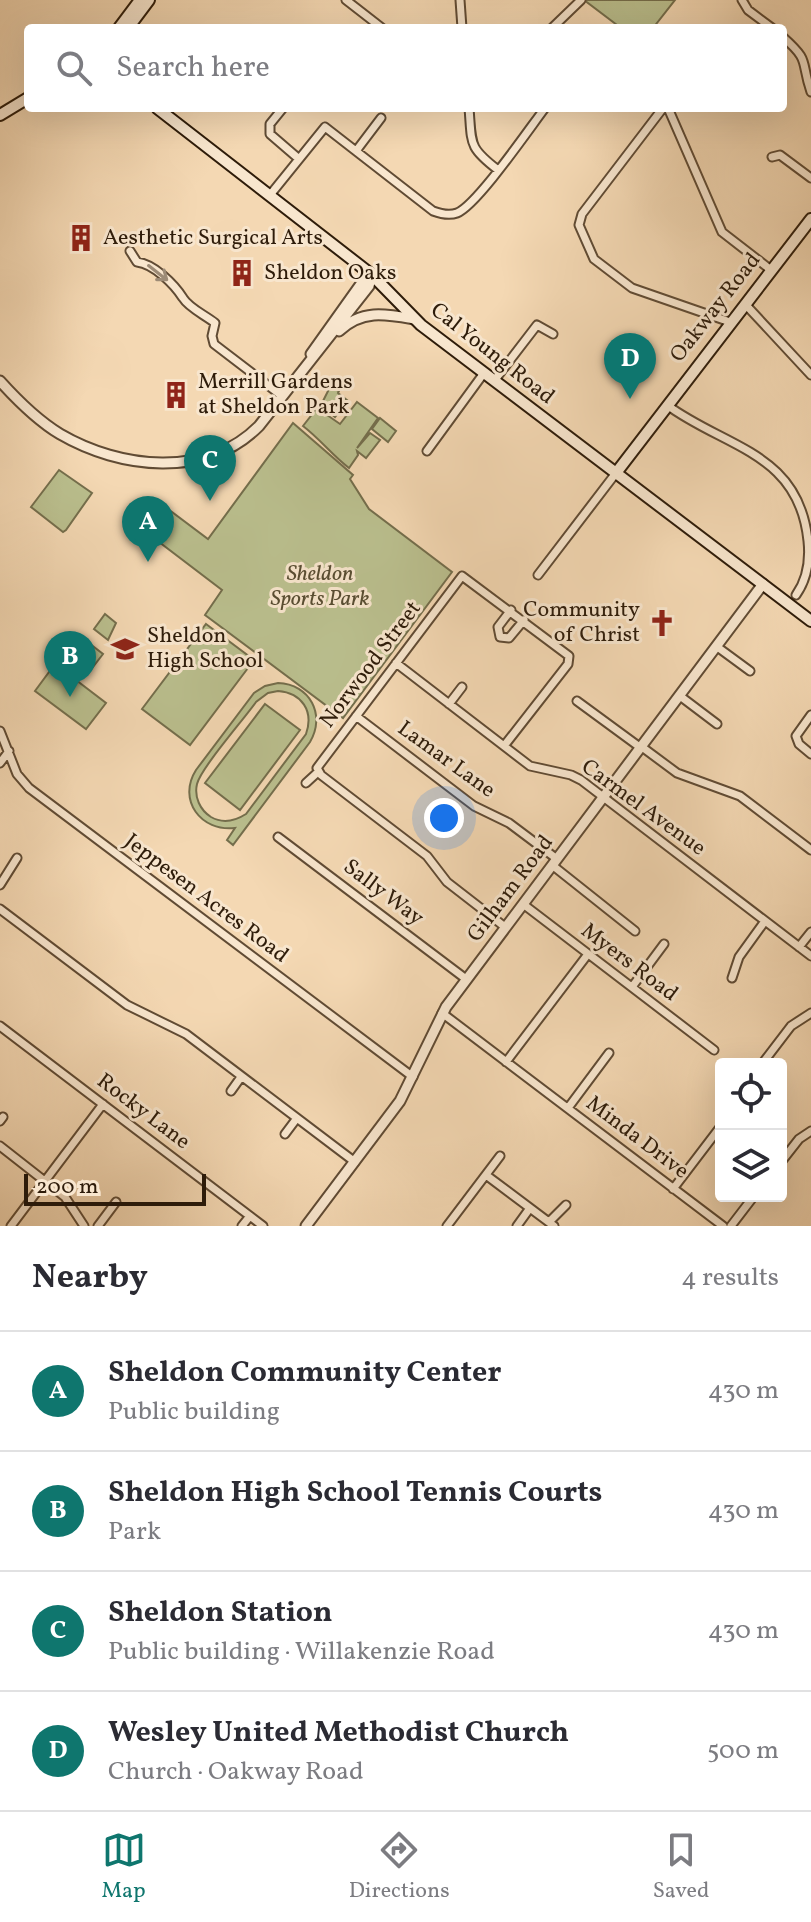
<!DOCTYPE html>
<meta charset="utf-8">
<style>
:root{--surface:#fff;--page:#f7f7f7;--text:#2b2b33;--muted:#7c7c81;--line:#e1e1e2;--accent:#0f766e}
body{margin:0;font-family:Vollkorn,serif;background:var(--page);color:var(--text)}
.controls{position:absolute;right:24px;bottom:24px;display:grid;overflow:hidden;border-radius:8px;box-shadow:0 8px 32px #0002}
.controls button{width:72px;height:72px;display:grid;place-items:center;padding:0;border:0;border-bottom:2px solid var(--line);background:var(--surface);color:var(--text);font:40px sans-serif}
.scale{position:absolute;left:24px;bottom:20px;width:182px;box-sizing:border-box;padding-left:8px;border:4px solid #2e1c0a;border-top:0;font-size:22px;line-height:28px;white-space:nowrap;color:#2e1c0a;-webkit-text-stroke:6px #f8e6ce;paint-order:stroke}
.you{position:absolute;left:444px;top:818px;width:28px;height:28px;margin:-20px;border:6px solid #fff;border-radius:50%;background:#1a73e8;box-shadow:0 0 0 12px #1a73e833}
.badge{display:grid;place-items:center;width:52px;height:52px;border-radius:50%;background:var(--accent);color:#fff;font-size:26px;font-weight:700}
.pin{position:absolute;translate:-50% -66px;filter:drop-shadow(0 2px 4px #0008)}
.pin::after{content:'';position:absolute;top:42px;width:28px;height:24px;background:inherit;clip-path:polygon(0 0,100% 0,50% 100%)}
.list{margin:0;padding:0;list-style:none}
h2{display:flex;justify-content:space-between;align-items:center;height:104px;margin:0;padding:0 32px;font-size:34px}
h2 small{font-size:26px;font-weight:400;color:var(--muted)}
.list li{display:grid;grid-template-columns:52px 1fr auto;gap:24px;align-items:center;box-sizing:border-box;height:120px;padding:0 32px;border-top:2px solid var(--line)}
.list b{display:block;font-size:30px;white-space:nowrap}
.list p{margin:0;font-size:26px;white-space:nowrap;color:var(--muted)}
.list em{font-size:26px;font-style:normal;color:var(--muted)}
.icon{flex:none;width:44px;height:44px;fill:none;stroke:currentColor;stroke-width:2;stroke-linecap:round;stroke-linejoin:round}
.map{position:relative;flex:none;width:811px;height:1226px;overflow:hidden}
.search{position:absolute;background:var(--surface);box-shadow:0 8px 32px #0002;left:24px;right:24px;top:24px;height:88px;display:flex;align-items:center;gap:20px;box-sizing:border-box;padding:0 28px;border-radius:8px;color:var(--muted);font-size:30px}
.sheet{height:584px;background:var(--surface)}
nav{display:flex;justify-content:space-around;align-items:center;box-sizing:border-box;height:112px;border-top:2px solid var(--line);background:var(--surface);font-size:22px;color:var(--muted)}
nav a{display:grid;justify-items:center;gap:4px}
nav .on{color:var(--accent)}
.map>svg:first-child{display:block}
</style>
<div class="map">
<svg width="811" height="1226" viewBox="0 0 811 1226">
<rect width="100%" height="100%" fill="#f4d8b3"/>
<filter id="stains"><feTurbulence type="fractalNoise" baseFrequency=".0025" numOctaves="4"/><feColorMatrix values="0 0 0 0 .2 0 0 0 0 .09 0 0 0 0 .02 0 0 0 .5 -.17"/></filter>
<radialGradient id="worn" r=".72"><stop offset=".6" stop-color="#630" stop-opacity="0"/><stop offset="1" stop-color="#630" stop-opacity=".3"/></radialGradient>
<!-- green -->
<path fill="#babf8e" stroke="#746e4c" stroke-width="2" fill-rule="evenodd" d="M 584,0 L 675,0 L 653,28 L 621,28 Z
M 330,387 L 339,391 L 338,393 L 348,401 L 335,417 L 321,405 Z
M 357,402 L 378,418 L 357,448 L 370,433 L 380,440 L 366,458 L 357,451 L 358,455 L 349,468 C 332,455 320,439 303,426 L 317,408 L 340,424 Z
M 380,418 L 396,431 L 388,442 L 372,429 Z
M 293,423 L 353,475 L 350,479 L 369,509 L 452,572 L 343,718 L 205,615 L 222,590 L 142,529 L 160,503 L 208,539 Z
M 59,470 L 92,493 L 66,530 L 63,532 L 31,507 Z
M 105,614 L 116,623 L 108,640 L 94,629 Z
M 206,624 L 254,660 L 190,745 L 142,709 Z
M 85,640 L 103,654 L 89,672 L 71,659 Z
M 55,664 L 106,703 L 86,729 L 35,691 Z
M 278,683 C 310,684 326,715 310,742 L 233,845 L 227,840 L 235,828 C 201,832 177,800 196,770 L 254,693 L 265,686 ZM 278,691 C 302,693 314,711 306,734 L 246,814 C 235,821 223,824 211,817 C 200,810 194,797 197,784 C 201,768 244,719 256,702 L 268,693 Z
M 265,704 L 300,730 L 240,810 L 205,783 Z"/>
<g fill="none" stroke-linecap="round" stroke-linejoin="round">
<!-- minor casing -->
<g stroke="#604b34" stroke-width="11">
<path id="minor" d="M 346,0 L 382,28
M 460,0 L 462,28
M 742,0 L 748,10 L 772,28
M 552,28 L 581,0
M 783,37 C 811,62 800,60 811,92
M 283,108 L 270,124 L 270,134 L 299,159
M 469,108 C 472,144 468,147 498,170
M 663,108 L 582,214 L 579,225 L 594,259 L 632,288 L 730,322
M 668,108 L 722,232 L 771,270
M 356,151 L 381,118
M 772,157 L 780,155 L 811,178
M 270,195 L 325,127 L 433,211 C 441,214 449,216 457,213 C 477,205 529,129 545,108
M 130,251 L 137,262 C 154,264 174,284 183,298 C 189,308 205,315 215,323 L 212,336 L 214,344 L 282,396
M 745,304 L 811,375
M 494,381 L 537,325 L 553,334
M 667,405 C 725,448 799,452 808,541 C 810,560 808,578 796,595
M 427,451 L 484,373
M 538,575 L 616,473
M 511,610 L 498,627 L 500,637 L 509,638 L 524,620
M 716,646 L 750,671
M 396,663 L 530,766 L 571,775 L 581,780 L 811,956
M 680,696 L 717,724
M 577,701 L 641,748
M 449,704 L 462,687
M 811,715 L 796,736 L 799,744 L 811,754
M 356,716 L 474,806 L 509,823 L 557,859
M 0,731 L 17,774 L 29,788 L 413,1077
M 504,746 L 568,664 L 569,656 L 462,576 L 317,768 L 321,775 L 427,856 L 447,882 L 505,927
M 642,747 L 677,773 L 740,796 L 811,850
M 0,763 L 9,751
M 306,783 L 318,772
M 278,837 L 466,979
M 552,865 L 635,931
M 0,885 L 17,858
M 523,904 L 714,1050
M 0,909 L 127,1005 L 186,1034 L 355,1162
M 799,947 L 811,932
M 732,978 L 739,957 L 765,921
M 632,987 L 664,944
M 442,1013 L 723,1226
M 0,1026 L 263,1226
M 506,1062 L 588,954
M 762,1064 L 791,1026 L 811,1013
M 231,1091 L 241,1077
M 568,1108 L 609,1053
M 0,1121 L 3,1117
M 285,1134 L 297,1118
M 0,1146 L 65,1197 L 84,1226
M 781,1162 L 799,1139 L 811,1131
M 486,1175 L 554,1226
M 673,1189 L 721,1126
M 549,1222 L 566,1205
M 11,1226 L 103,1104
M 98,1226 L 116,1202
M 242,1226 L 250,1216
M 447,1226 L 500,1156
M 517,1226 L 530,1208
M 731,1226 L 754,1196"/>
</g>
<!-- tertiary casing -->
<g stroke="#604b34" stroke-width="13">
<path id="tertiary" d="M 339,331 C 362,309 386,314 414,319
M 311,354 L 363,281 L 372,275
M 0,381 C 18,401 37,420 60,434 C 120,469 206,479 259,426 L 369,286 L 372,275
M 306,1226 L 400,1101 L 446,1007 L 763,584"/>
</g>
<!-- secondary casing -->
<g stroke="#2e1c0a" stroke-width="14">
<path id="secondary" d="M 119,28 L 140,0
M 128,28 L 149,0
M 157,108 L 372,275 L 421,325 L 811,621
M 0,115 L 28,98
M 616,473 L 811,219"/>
</g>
<!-- minor -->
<use href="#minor" stroke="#f8e6ce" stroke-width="7"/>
<!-- tertiary -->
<use href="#tertiary" stroke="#f8e6ce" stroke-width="9"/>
<!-- secondary -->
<use href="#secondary" stroke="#f8e6ce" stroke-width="10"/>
</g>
<!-- one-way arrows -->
<defs><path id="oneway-shaft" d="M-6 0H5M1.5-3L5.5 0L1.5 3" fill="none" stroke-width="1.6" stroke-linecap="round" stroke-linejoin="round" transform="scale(2)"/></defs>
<use stroke="#9d8b76" href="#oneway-shaft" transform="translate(158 273) rotate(38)"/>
<!-- icons -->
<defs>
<g id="building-bare" transform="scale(2.16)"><path d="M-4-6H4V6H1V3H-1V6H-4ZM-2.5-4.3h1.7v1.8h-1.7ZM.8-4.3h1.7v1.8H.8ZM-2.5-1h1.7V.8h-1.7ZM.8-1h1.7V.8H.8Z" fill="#8f2418" stroke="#f8e6ce" stroke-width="2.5" paint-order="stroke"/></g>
<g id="church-bare" transform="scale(2.16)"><path d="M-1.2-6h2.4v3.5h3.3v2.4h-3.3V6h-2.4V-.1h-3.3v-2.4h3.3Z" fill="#8f2418" stroke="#f8e6ce" stroke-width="2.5" paint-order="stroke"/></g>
<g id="school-bare" transform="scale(2.16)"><path d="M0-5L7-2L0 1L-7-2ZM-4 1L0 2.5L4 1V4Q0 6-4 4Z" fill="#8f2418" stroke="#f8e6ce" stroke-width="2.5" paint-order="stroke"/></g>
</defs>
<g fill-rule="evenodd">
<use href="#building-bare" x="81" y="238"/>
<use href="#building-bare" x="242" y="273"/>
<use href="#building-bare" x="176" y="395"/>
<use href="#church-bare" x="662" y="623"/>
<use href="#school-bare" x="125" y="649"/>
</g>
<g text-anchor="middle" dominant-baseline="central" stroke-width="6" stroke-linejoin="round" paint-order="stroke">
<!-- poi labels -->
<g font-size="22" fill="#2e1c0a" stroke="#f8e6ce" text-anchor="start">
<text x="103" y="238">Aesthetic Surgical Arts</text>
<text x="264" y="273">Sheldon Oaks</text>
<text x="198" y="382">Merrill Gardens<tspan x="198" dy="25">at Sheldon Park</tspan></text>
<text x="640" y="610" text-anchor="end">Community<tspan x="640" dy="25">of Christ</tspan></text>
<text x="147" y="636">Sheldon<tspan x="147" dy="25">High School</tspan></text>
</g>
<!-- street labels -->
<g font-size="22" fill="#2e1c0a" stroke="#f8e6ce">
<text transform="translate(716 308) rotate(-52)">Oakway Road</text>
<text transform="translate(492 354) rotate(38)">Cal Young Road</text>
<text transform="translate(371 665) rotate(-53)">Norwood Street</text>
<text transform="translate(446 760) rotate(36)">Lamar Lane</text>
<text transform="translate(643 808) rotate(36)">Carmel Avenue</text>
<text transform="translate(511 889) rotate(-53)">Gilham Road</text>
<text transform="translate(383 893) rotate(37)">Sally Way</text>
<text transform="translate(206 899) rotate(37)">Jeppesen Acres Road</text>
<text transform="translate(629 963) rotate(37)">Myers Road</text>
<text transform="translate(143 1112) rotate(37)">Rocky Lane</text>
<text transform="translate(637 1138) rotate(37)">Minda Drive</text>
</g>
<!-- park labels -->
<g font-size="22" font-style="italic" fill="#584d32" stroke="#f8e6ce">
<text x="320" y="574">Sheldon<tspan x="320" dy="25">Sports Park</tspan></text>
</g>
</g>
<rect width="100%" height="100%" filter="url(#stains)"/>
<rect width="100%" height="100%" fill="url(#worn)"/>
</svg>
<div class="controls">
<button><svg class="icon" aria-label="locate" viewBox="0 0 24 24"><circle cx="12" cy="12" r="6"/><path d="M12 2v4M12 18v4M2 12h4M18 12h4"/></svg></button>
<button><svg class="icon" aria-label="layers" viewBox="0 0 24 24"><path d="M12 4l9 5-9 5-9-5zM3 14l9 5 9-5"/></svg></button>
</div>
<div class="scale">200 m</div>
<div class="you"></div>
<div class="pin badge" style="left:148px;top:562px">A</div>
<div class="pin badge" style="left:70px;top:697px">B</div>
<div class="pin badge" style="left:210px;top:501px">C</div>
<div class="pin badge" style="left:630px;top:399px">D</div>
<div class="search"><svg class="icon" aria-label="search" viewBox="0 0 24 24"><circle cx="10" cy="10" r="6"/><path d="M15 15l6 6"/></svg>Search here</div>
</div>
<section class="sheet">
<h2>Nearby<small>4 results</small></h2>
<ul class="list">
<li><span class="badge">A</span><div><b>Sheldon Community Center</b><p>Public building</p></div><em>430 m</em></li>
<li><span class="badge">B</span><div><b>Sheldon High School Tennis Courts</b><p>Park</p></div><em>430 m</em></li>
<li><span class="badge">C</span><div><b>Sheldon Station</b><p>Public building · Willakenzie Road</p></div><em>430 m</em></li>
<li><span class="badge">D</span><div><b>Wesley United Methodist Church</b><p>Church · Oakway Road</p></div><em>500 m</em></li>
</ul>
</section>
<nav>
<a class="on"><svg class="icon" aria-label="map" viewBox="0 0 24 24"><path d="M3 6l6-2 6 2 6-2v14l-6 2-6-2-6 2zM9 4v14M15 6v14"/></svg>Map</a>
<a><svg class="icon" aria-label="directions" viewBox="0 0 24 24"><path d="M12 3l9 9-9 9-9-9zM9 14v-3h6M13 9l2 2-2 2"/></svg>Directions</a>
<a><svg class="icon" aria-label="saved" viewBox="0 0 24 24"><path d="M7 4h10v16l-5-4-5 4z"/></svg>Saved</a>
</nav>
